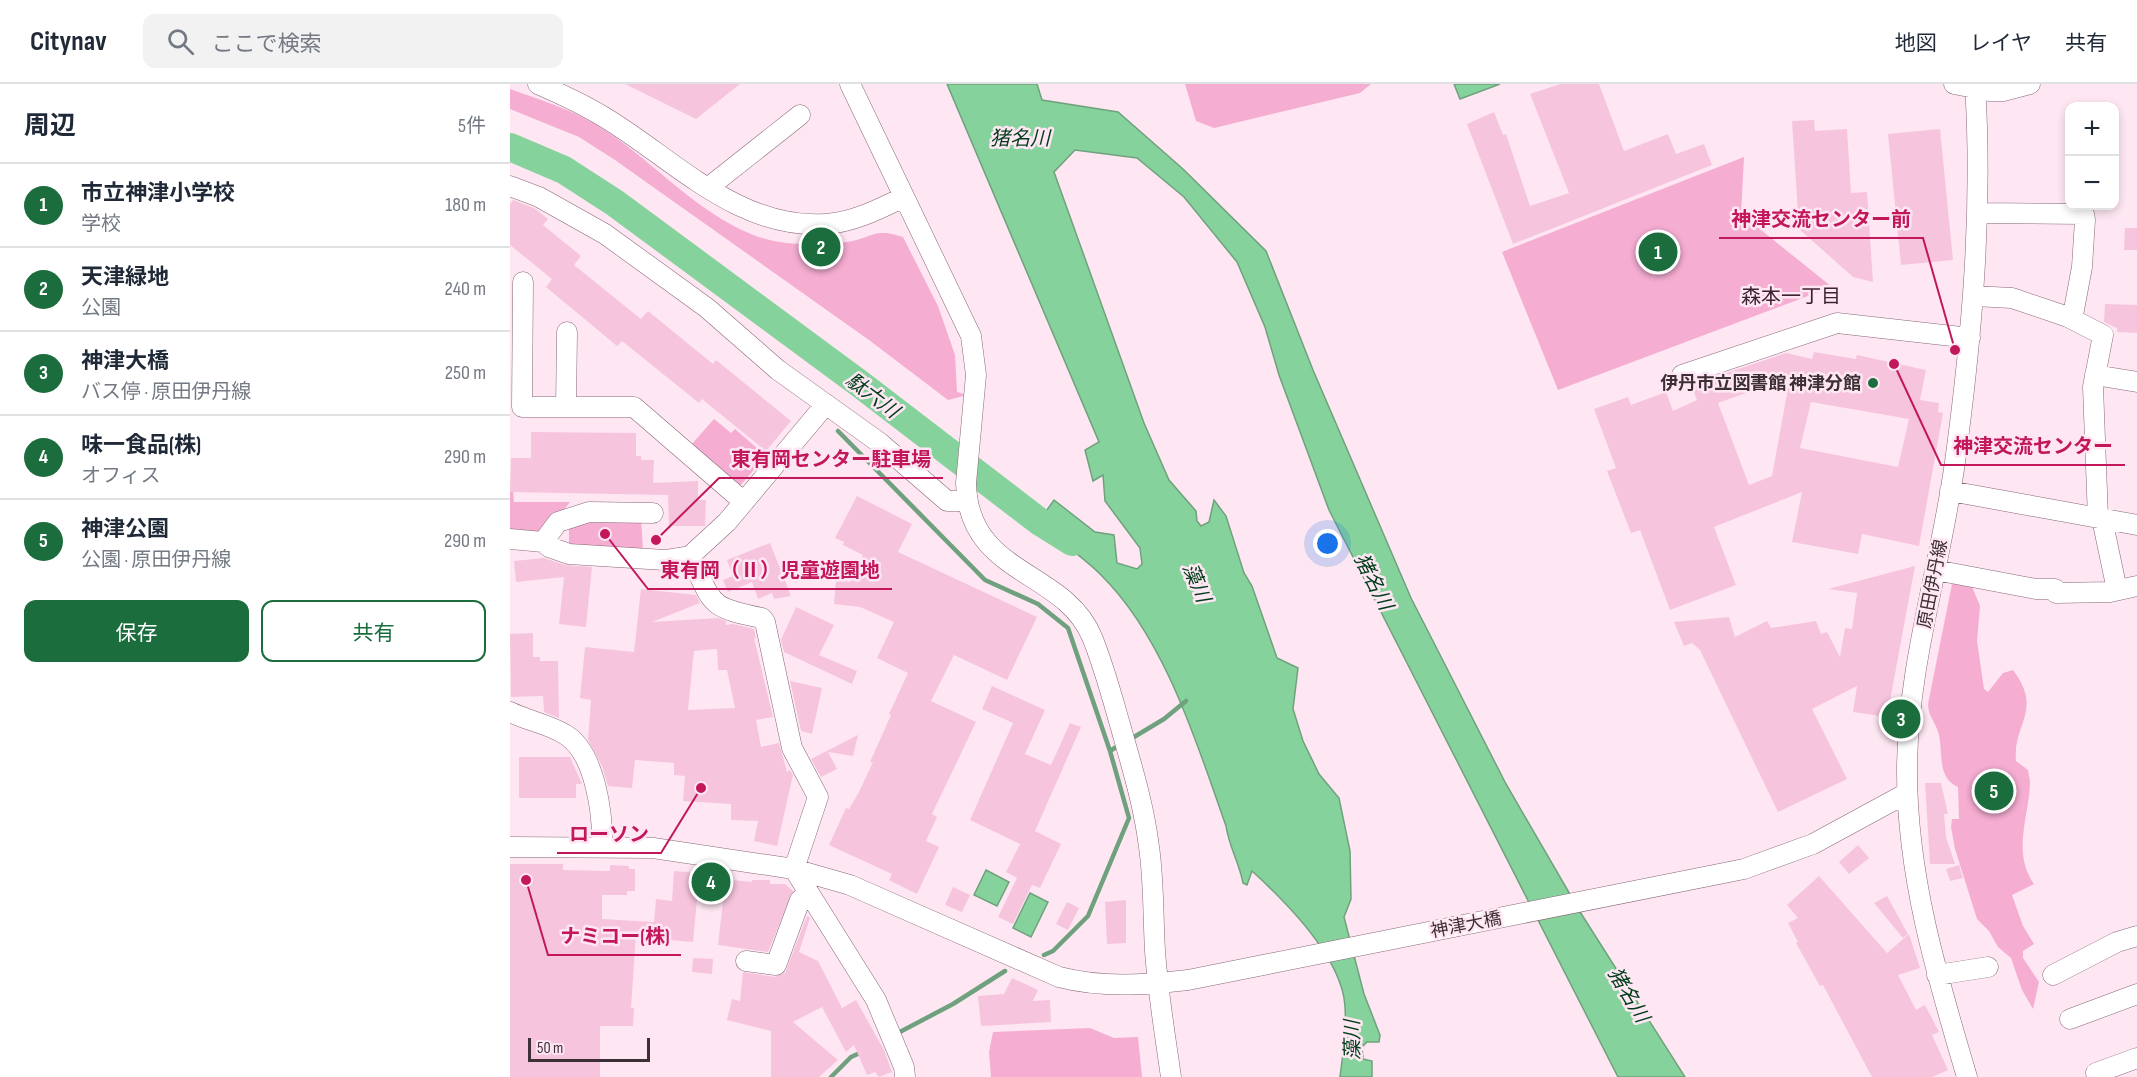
<!DOCTYPE html>
<html lang="ja">
<meta charset="utf-8">
<style>
:root{--surface:#fff;--page:#f2f2f3;--text:#1f2937;--muted:#747a83;--line:#e0e1e3;--accent:#1c6d3d}
body{margin:0;font-family:"Sofia Sans Condensed","Noto Sans JP",sans-serif;background:var(--page);color:var(--text)}
.controls{position:absolute;right:18px;top:18px;display:grid;overflow:hidden;border-radius:12px;box-shadow:0 3px 9px #0003}
.controls button{width:54px;height:54px;display:grid;place-items:center;padding:0;border:0;border-bottom:2px solid var(--line);background:var(--surface);color:var(--text);font:30px sans-serif}
.scale{position:absolute;left:18px;bottom:15px;width:122px;box-sizing:border-box;padding-left:6px;border:3px solid #3d2f36;border-top:0;font-size:16px;line-height:21px;white-space:nowrap;color:#3d2f36;-webkit-text-stroke:4px #fee7f2;paint-order:stroke}
.you{position:absolute;left:818px;top:460px;width:21px;height:21px;margin:-15px;border:4px solid #fff;border-radius:50%;background:#1a73e8;box-shadow:0 0 0 9px #1a73e833}
.badge{display:grid;place-items:center;width:39px;height:39px;border-radius:50%;background:var(--accent);color:#fff;font-size:20px;font-weight:700}
.pin{position:absolute;translate:-50% -50%;border:3px solid #fff;box-shadow:0 2px 6px #0006}
.list{margin:0;padding:0;list-style:none}
h2{display:flex;justify-content:space-between;align-items:center;height:78px;margin:0;padding:0 24px;font-size:26px}
h2 small{font-size:20px;font-weight:400;color:var(--muted)}
.list li{display:grid;grid-template-columns:39px 1fr auto;gap:18px;align-items:center;box-sizing:border-box;height:84px;padding:0 24px;border-top:2px solid var(--line)}
.list b{display:block;font-size:22px;white-space:nowrap}
.list p{margin:0;font-size:20px;white-space:nowrap;color:var(--muted)}
.list em{font-size:20px;font-style:normal;color:var(--muted)}
.actions{display:flex;gap:12px;padding:18px 24px}
.actions a{flex:1;padding:14px 0;border:2px solid var(--accent);border-radius:12px;text-align:center;font-size:21px;color:var(--accent)}
.actions .main{background:var(--accent);color:#fff}
.icon{flex:none;width:33px;height:33px;fill:none;stroke:currentColor;stroke-width:2;stroke-linecap:round;stroke-linejoin:round}
.map{position:relative;flex:none;width:1627px;height:993px;overflow:hidden}
header{display:flex;align-items:center;gap:36px;box-sizing:border-box;height:84px;padding:0 30px;background:var(--surface);border-bottom:2px solid var(--line)}
header strong{font-size:28px}
nav{display:flex;gap:33px;margin-inline-start:auto;font-size:21px}
.search{width:420px;height:54px;background:var(--page);display:flex;align-items:center;gap:15px;box-sizing:border-box;padding:0 21px;border-radius:12px;color:var(--muted);font-size:22px}
main{display:flex}
aside{flex:1;background:var(--surface)}
.map>svg:first-child{display:block}
</style>
<header>
<strong>Citynav</strong>
<div class="search"><svg class="icon" aria-label="search" viewBox="0 0 24 24"><circle cx="10" cy="10" r="6"/><path d="M15 15l6 6"/></svg>ここで検索</div>
<nav><a>地図</a><a>レイヤ</a><a>共有</a></nav>
</header>
<main>
<aside>
<h2>周辺<small>5件</small></h2>
<ul class="list">
<li><span class="badge">1</span><div><b>市立神津小学校</b><p>学校</p></div><em>180 m</em></li>
<li><span class="badge">2</span><div><b>天津緑地</b><p>公園</p></div><em>240 m</em></li>
<li><span class="badge">3</span><div><b>神津大橋</b><p>バス停 · 原田伊丹線</p></div><em>250 m</em></li>
<li><span class="badge">4</span><div><b>味一食品(株)</b><p>オフィス</p></div><em>290 m</em></li>
<li><span class="badge">5</span><div><b>神津公園</b><p>公園 · 原田伊丹線</p></div><em>290 m</em></li>
</ul>
<div class="actions"><a class="main">保存</a><a>共有</a></div>
</aside>
<div class="map">
<svg width="1627" height="993" viewBox="0 0 1627 993">
<rect width="100%" height="100%" fill="#fee7f2"/>
<!-- green -->
<path fill="#f5add2" d="M 675,0 L 861,0 L 850,9 L 704,44 L 686,37 Z
M 0,5 C 33,17 67,27 96,47 C 146,80 185,127 241,150 C 269,162 307,162 336,158 C 363,154 364,143 393,153 L 428,222 L 445,271 L 447,308 L 457,311 L 438,316 L 359,256 L 105,76 L 69,53 L 0,25 Z
M 1234,73 L 1231,130 L 1322,203 L 1048,306 L 992,168 Z
M 204,335 L 221,349 L 225,345 L 256,372 L 229,403 L 181,361 Z
M 0,406 L 3,406 L 4,418 L 60,418 L 34,451 L 0,446 Z
M 131,435 L 133,466 L 59,464 L 59,439 L 63,437 Z
M 1446,497 L 1461,500 L 1470,522 L 1467,557 L 1474,605 L 1478,608 L 1493,589 L 1503,586 C 1534,627 1502,640 1506,677 L 1518,686 L 1520,697 C 1520,731 1501,767 1524,800 L 1502,811 L 1513,842 L 1524,860 L 1513,867 L 1513,874 L 1529,898 L 1523,925 L 1512,906 L 1501,874 L 1488,863 L 1479,847 L 1467,835 L 1445,765 L 1441,743 L 1442,735 L 1449,735 L 1448,703 C 1427,694 1433,669 1429,651 C 1426,638 1418,633 1418,620 L 1442,500 Z
M 580,944 L 604,954 L 628,953 L 632,993 L 481,993 L 479,968 L 483,948 Z"/>
<!-- water -->
<path fill="#86d29d" stroke="#70a17e" stroke-width="1.5" d="M 437,0 L 527,0 L 532,16 L 608,28 L 673,85 L 756,167 L 803,286 L 901,514 L 996,700 L 1072,831 L 1175,993 L 1108,993 L 819,426 L 769,291 L 755,243 L 727,178 L 674,113 L 627,74 L 565,66 L 544,88 L 634,339 L 659,396 L 686,427 L 687,437 L 691,442 L 699,438 L 704,416 L 716,432 L 734,489 L 742,502 L 767,574 L 788,584 L 783,625 L 793,657 L 809,690 L 829,714 L 840,767 L 841,815 L 834,833 L 854,910 L 870,951 L 869,958 L 857,958 L 852,963 L 853,975 L 862,977 L 862,993 L 830,993 C 833,968 838,939 834,914 C 826,869 775,817 742,787 L 737,801 L 733,799 C 729,778 719,763 716,742 C 687,660 655,554 591,491 C 572,472 548,456 527,440 L 544,416 L 585,448 L 604,451 L 607,479 L 627,485 L 632,480 L 630,464 L 595,417 L 593,391 L 583,397 L 575,366 L 589,358 Z
M 944,0 L 990,0 L 950,15 Z
M 476,786 L 499,798 L 487,822 L 464,811 Z
M 520,809 L 538,818 L 521,853 L 503,844 Z"/>
<g fill="none" stroke-linecap="round" stroke-linejoin="round">
<!-- stream -->
<path stroke="#70a17e" stroke-width="4.5" d="M 328,347 L 475,496 L 528,520 L 558,544 L 600,667
M 619,656 L 654,635 L 676,617
M 534,871 L 543,867 L 578,832 L 619,734 L 600,667 L 611,660
M 386,950 L 443,920 L 495,887
M 321,993 L 341,973 L 352,968"/>
<!-- river -->
<path stroke="#86d29d" stroke-width="28" d="M 0,63 L 54,86 L 105,119 L 350,300 L 530,438 L 562,458"/>
</g>
<!-- building -->
<path fill="#f6c5dd" fill-rule="evenodd" d="M 115,0 L 230,0 L 186,35 Z
M 1050,0 L 1089,0 L 1114,67 L 1158,50 L 1166,70 L 1194,60 L 1202,81 L 1003,160 L 957,40 L 984,28 L 993,51 L 996,50 L 1020,122 L 1059,109 L 1020,10 Z
M 1304,36 L 1305,47 L 1337,45 L 1341,109 L 1357,108 L 1363,198 L 1343,193 L 1289,145 L 1282,37 Z
M 1430,45 L 1443,176 L 1391,181 L 1378,50 Z
M 3,116 L 24,124 L 38,135 L 33,141 L 71,172 L 64,181 L 131,235 L 138,227 L 203,280 L 206,276 L 281,337 L 256,367 L 192,315 L 189,319 L 112,257 L 107,262 L 36,203 L 42,195 L 0,161 L 0,120 Z
M 1615,144 L 1627,144 L 1627,166 L 1614,166 Z
M 1595,220 L 1627,221 L 1627,249 L 1607,248 L 1607,244 L 1594,238 Z
M 1304,268 L 1346,275 L 1347,271 L 1416,286 L 1410,316 L 1429,319 L 1428,328 L 1433,329 L 1409,462 L 1352,450 L 1348,470 L 1282,458 L 1292,408 L 1204,443 L 1226,501 L 1160,526 L 1130,446 L 1121,449 L 1097,387 L 1106,384 L 1084,325 L 1118,313 L 1121,321 L 1156,308 L 1163,327 L 1187,316 L 1181,301 L 1276,269 L 1302,275 ZM 1280,293 L 1262,392 L 1239,401 L 1208,319 ZM 1301,318 L 1399,335 L 1388,383 L 1290,364 Z
M 21,348 L 126,349 L 126,372 L 131,372 L 131,376 L 144,376 L 143,399 L 188,397 L 188,416 L 196,416 L 195,442 L 159,442 L 158,411 L 0,408 L 1,374 L 21,374 Z
M 347,412 L 402,440 L 388,468 L 527,533 L 497,596 L 444,571 L 421,617 L 466,638 L 422,730 L 427,733 L 416,757 L 429,763 L 407,810 L 379,796 L 382,790 L 319,761 L 336,724 L 339,725 L 349,708 L 363,678 L 360,678 L 381,631 L 379,630 L 398,589 L 367,574 L 384,538 L 350,523 L 324,520 L 326,496 L 340,498 L 353,471 L 333,461 L 334,458 L 325,454 Z
M 260,459 L 281,512 L 264,515 L 262,509 L 248,515 L 242,498 L 218,508 L 213,496 L 223,492 L 217,476 Z
M 34,474 L 55,481 L 82,483 L 76,543 L 49,540 L 54,493 L 6,498 L 4,477 Z
M 1405,482 L 1377,633 L 1343,628 L 1347,602 L 1302,625 L 1337,695 L 1268,728 L 1190,566 L 1182,559 L 1174,562 L 1164,538 L 1219,533 L 1225,553 L 1257,537 L 1261,544 L 1306,537 L 1311,550 L 1317,548 L 1330,573 L 1335,544 L 1342,545 L 1347,509 L 1318,505 Z
M 131,505 L 186,511 L 190,519 L 142,538 L 208,534 L 216,537 L 216,541 L 223,540 L 244,545 L 246,555 L 244,554 L 263,633 L 246,636 L 251,663 L 269,659 L 277,688 L 280,686 L 283,691 L 267,762 L 244,757 L 248,737 L 221,736 L 221,720 L 173,717 L 175,692 L 164,691 L 164,679 L 125,676 L 122,704 L 98,702 L 92,682 L 78,656 L 81,616 L 70,614 L 75,563 L 124,568 ZM 207,565 L 208,586 L 217,586 L 225,624 L 178,626 L 184,567 Z
M 286,523 L 324,541 L 309,571 L 347,587 L 342,600 L 274,568 L 271,556 Z
M 23,549 L 23,573 L 30,573 L 30,577 L 48,577 L 49,634 L 34,628 L 33,612 L 1,613 L 0,550 Z
M 280,597 L 312,604 L 302,650 L 291,647 Z
M 482,602 L 535,626 L 515,670 L 541,681 L 560,639 L 571,643 L 525,747 L 551,760 L 530,804 L 522,801 L 503,840 L 488,833 L 507,794 L 496,788 L 510,760 L 460,736 L 503,639 L 472,625 Z
M 348,651 L 343,672 L 318,668 L 327,685 L 311,693 L 301,675 Z
M 9,673 L 60,673 L 72,700 L 66,700 L 66,714 L 9,714 Z
M 1415,699 L 1431,699 L 1438,730 L 1434,730 L 1436,753 L 1445,780 L 1420,780 Z
M 1348,761 L 1359,774 L 1339,790 L 1329,778 Z
M 0,780 L 53,780 L 53,786 L 100,787 L 100,781 L 119,782 L 119,785 L 125,785 L 125,807 L 117,807 L 117,811 L 92,811 L 92,835 L 144,838 L 146,815 L 162,817 L 164,787 L 214,791 L 214,795 L 242,798 L 242,796 L 260,796 L 260,800 L 275,800 L 283,807 L 258,868 L 208,861 L 214,809 L 188,806 L 183,858 L 159,856 L 159,852 L 126,849 L 121,924 L 124,924 L 123,942 L 90,942 L 90,993 L 0,993 Z
M 1449,781 L 1453,794 L 1440,797 L 1436,785 Z
M 1309,792 L 1377,869 L 1399,850 L 1410,884 L 1388,891 L 1406,926 L 1415,921 L 1429,948 L 1422,951 L 1438,986 L 1422,993 L 1362,993 L 1313,901 L 1310,902 L 1286,859 L 1288,858 L 1278,839 L 1288,834 L 1277,821 Z
M 443,803 L 460,811 L 452,828 L 435,821 Z
M 1377,812 L 1398,850 L 1393,854 L 1364,819 Z
M 616,816 L 616,859 L 597,860 L 595,818 Z
M 557,818 L 569,824 L 558,846 L 546,840 Z
M 297,832 L 300,834 L 289,868 L 308,877 L 332,924 L 346,916 L 374,966 L 382,988 L 369,993 L 365,988 L 357,991 L 344,961 L 336,968 L 312,923 L 283,938 L 328,976 L 309,993 L 261,993 L 261,947 L 217,936 L 222,915 L 230,917 L 233,888 L 265,893 L 275,889 Z
M 183,874 L 203,875 L 202,890 L 182,888 Z
M 502,894 L 528,906 L 523,917 L 540,916 L 541,938 L 471,942 L 468,912 L 494,910 Z"/>
<g fill="none" stroke-linecap="round" stroke-linejoin="round">
<!-- minor casing -->
<g stroke="#876777" stroke-width="21">
<path id="minor" d="M 28,0 C 51,10 73,20 94,33 C 164,75 228,146 316,140 C 344,138 369,125 394,113
M 340,0 L 461,252 L 466,291 L 456,399 C 458,492 554,485 582,553 C 594,582 602,613 611,644 C 622,683 634,722 639,763 C 644,797 643,833 645,867 C 648,909 655,951 661,993
M 1444,0 L 1480,7 L 1493,7 L 1520,0
M 0,102 L 29,113 L 95,150 L 197,224 L 268,286 L 370,359 L 437,417 L 456,417
M 199,103 L 290,31
M 13,198 L 12,323 L 124,323 L 234,418
M 1464,212 L 1502,214 L 1558,233 L 1563,231 L 1572,183 L 1575,136 L 1574,130 L 1468,129
M 1558,233 L 1593,251 L 1583,303 L 1588,434
M 1172,291 L 1327,239 L 1460,254
M 1585,291 L 1627,298
M 56,323 L 57,248
M 1440,407 L 1627,441
M 1592,435 L 1607,506
M 0,455 L 33,458 L 39,463 L 59,470 L 155,476 L 180,472 L 217,438 L 316,320
M 33,458 L 48,438 L 79,428 L 143,429
M 180,472 C 204,521 197,523 252,534 L 255,538 L 282,664 L 308,713 L 284,785 L 366,916 L 394,983 L 395,993
M 1425,486 L 1526,505 L 1545,505 L 1546,509 L 1600,508 L 1627,502
M 0,628 C 18,637 39,640 56,651 C 86,670 93,732 92,763
M 0,763 L 143,764 L 284,785 L 340,801 L 549,893 C 592,904 634,901 678,896 L 1234,785 L 1303,760 L 1397,709
M 236,877 L 266,881 L 290,816 L 299,810
M 1427,891 L 1478,883
M 1543,891 L 1607,858 L 1627,852
M 1560,935 L 1627,910
M 1586,989 L 1627,974
M 1457,993 C 1427,892 1397,793 1397,687 C 1397,582 1431,481 1445,378 C 1462,252 1473,127 1465,0"/>
</g>
<!-- minor -->
<use href="#minor" stroke="#fff" stroke-width="20"/>
</g>
<!-- markers -->
<circle fill="#1c6d3d" stroke="#fee7f2" stroke-width="2" cx="1363" cy="299" r="6"/>
<g text-anchor="middle" dominant-baseline="central" stroke-width="5" stroke-linejoin="round" paint-order="stroke">
<!-- poi labels -->
<g font-size="18" font-weight="bold" fill="#3d2f36" stroke="#fee7f2" text-anchor="end">
<text x="1351" y="299">伊丹市立図書館 神津分館</text>
</g>
<!-- street labels -->
<g font-size="18" fill="#3d2f36" stroke="#fee7f2">
<text transform="translate(1423 500) rotate(-79)">原田伊丹線</text>
<text transform="translate(956 841) rotate(-11)">神津大橋</text>
</g>
<!-- water labels -->
<g font-size="20" font-style="italic" fill="#003d1b" stroke="#fee7f2">
<text x="510" y="55">猪名川</text>
<text transform="translate(362 312) rotate(37)">駄六川</text>
<text transform="translate(863 498) rotate(63)">猪名川</text>
<text transform="translate(686 499) rotate(67)">藻川</text>
<text transform="translate(1118 911) rotate(59)">猪名川</text>
<text transform="translate(843 956) rotate(-91)">藻川</text>
</g>
<!-- neighbourhood labels -->
<g font-size="20" fill="#3e2231" stroke="#fee7f2">
<text x="1281" y="213">森本一丁目</text>
</g>
</g>
<!-- callouts -->
<path fill="none" stroke="#c2185b" stroke-width="2" d="M1445 266L1413 154H1209M1384 280L1431 381H1615M146 456L209 394H433M95 450L138 505H382M191 704L151 769H47M16 796L38 871H171"/>
<g fill="#c2185b" stroke="#fee7f2" stroke-width="2">
<circle cx="1445" cy="266" r="6"/>
<circle cx="1384" cy="280" r="6"/>
<circle cx="146" cy="456" r="6"/>
<circle cx="95" cy="450" r="6"/>
<circle cx="191" cy="704" r="6"/>
<circle cx="16" cy="796" r="6"/>
</g>
<g font-size="20" text-anchor="middle" font-weight="bold" fill="#c2185b" stroke="#fee7f2" stroke-width="5" stroke-linejoin="round" paint-order="stroke">
<text x="1311" y="142">神津交流センター前</text>
<text x="1523" y="369">神津交流センター</text>
<text x="321" y="382">東有岡センター駐車場</text>
<text x="260" y="493">東有岡（Ⅱ）児童遊園地</text>
<text x="99" y="757">ローソン</text>
<text x="105" y="859">ナミコー(株)</text>
</g>
</svg>
<div class="controls">
<button>+</button>
<button>−</button>
</div>
<div class="scale">50 m</div>
<div class="you"></div>
<div class="pin badge" style="left:1148px;top:168px">1</div>
<div class="pin badge" style="left:311px;top:163px">2</div>
<div class="pin badge" style="left:1391px;top:635px">3</div>
<div class="pin badge" style="left:201px;top:798px">4</div>
<div class="pin badge" style="left:1484px;top:707px">5</div>
</div>
</main>
